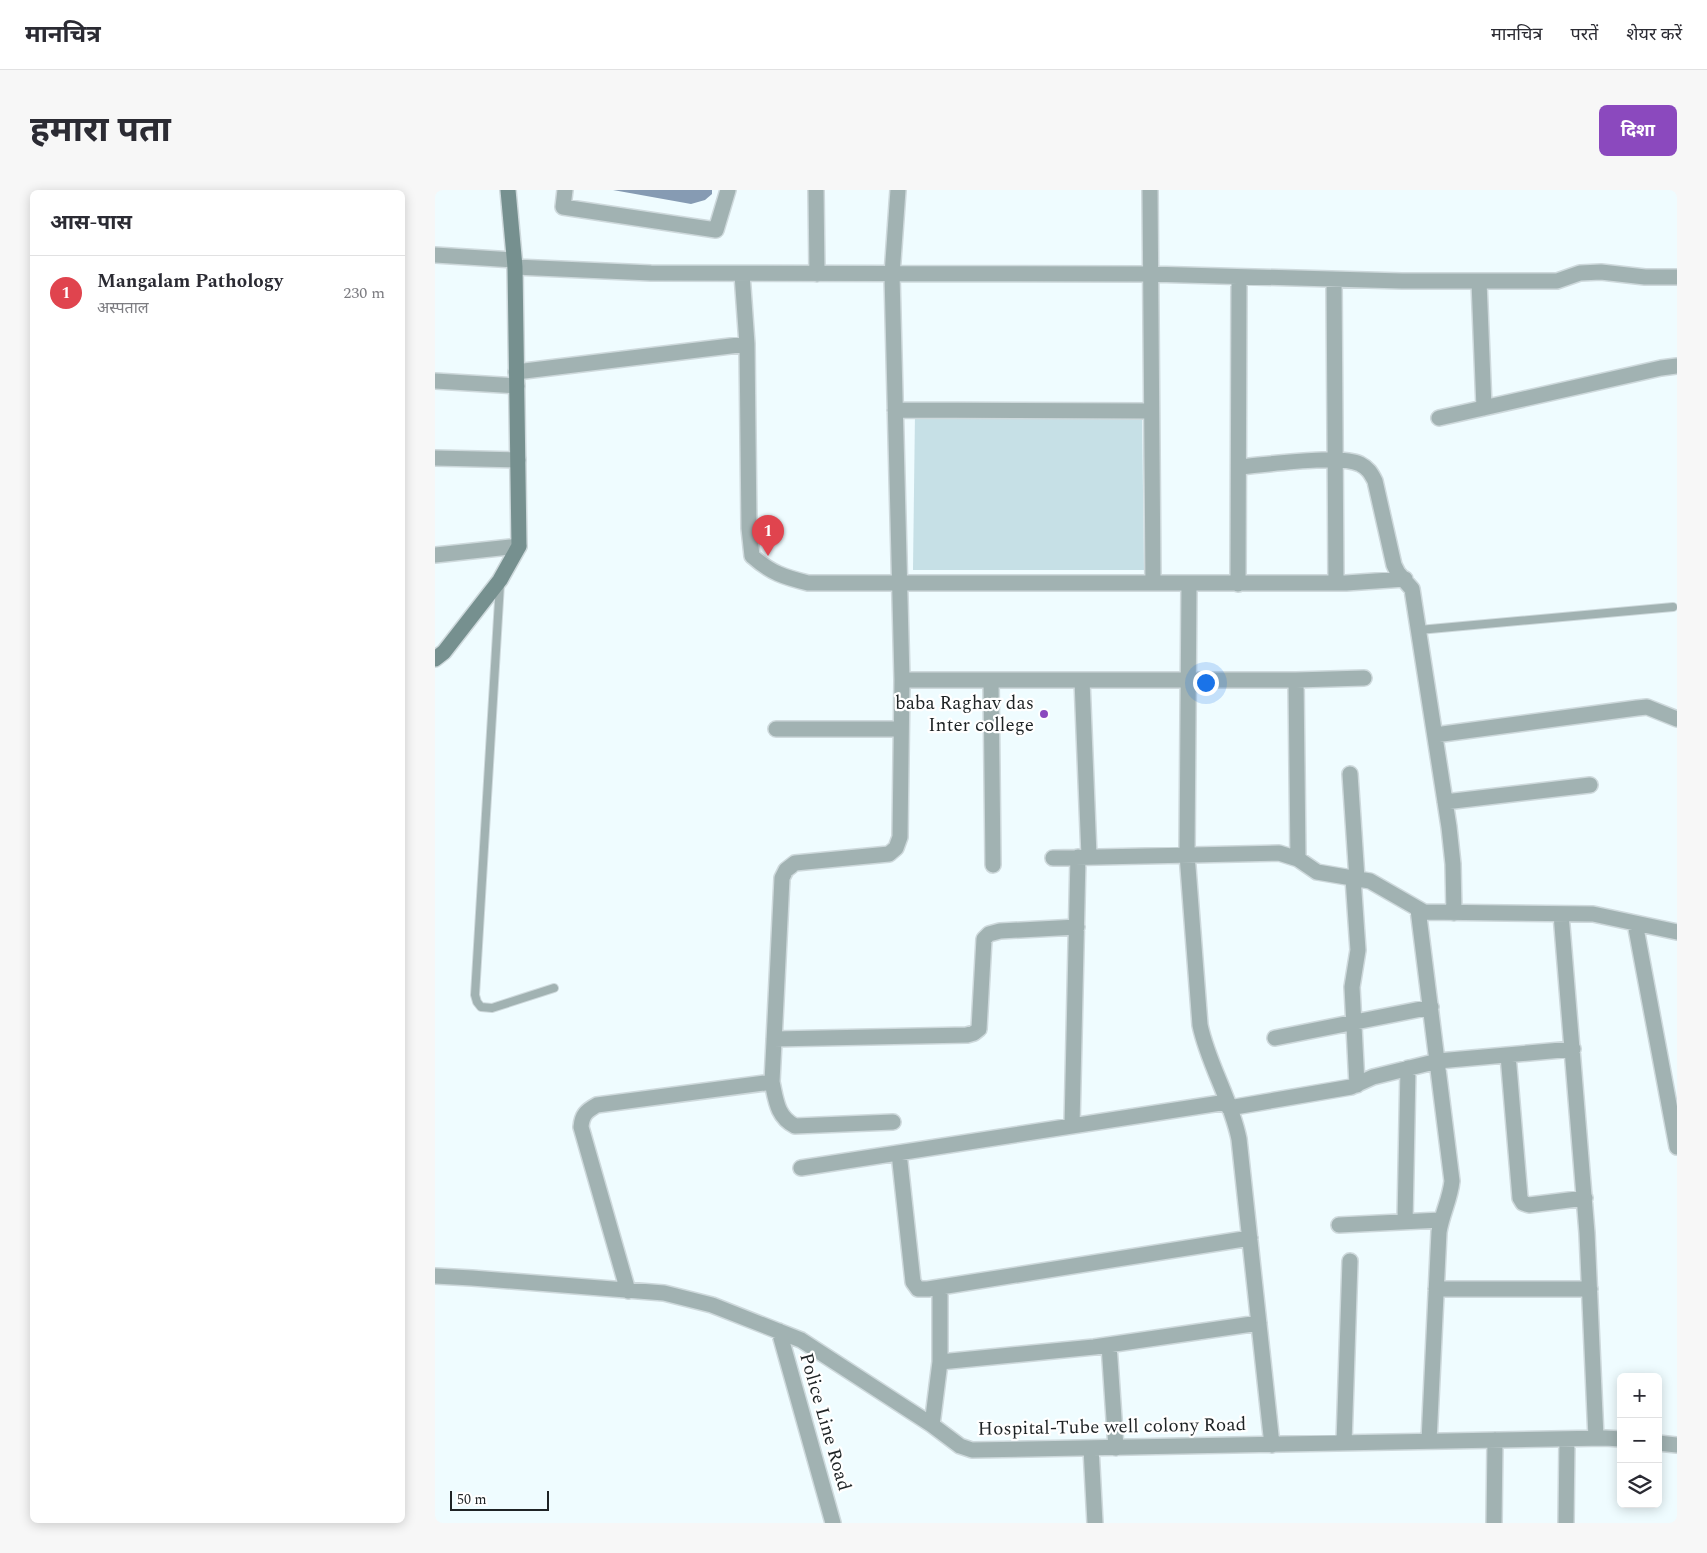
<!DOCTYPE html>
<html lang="hi">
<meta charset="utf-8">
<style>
:root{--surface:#fff;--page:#f7f7f7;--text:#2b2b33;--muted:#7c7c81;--line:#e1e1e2;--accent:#8b49be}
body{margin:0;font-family:Spectral,"Noto Sans Devanagari",serif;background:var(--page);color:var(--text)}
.controls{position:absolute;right:15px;bottom:15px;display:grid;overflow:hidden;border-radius:8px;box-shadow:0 2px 12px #0003}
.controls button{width:45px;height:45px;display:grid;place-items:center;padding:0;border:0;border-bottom:1px solid var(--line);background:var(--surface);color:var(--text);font:25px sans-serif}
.scale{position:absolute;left:15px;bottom:12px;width:99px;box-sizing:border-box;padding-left:5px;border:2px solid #1e2325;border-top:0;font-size:14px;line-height:18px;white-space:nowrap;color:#1e2325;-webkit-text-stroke:4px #fff;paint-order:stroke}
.you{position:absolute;left:770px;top:492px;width:18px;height:18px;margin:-12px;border:4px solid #fff;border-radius:50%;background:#1a73e8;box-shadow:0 0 0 8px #1a73e833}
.badge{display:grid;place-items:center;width:32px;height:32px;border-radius:50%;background:var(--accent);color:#fff;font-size:16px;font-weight:700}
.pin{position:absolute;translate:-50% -41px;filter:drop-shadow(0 1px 2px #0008)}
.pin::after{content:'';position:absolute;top:26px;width:18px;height:15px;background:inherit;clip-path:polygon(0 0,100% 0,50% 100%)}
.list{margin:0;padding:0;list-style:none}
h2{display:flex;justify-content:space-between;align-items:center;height:65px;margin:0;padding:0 20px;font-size:21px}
h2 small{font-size:16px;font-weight:400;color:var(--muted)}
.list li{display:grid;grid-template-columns:32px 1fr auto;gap:15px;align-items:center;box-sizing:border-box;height:75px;padding:0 20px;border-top:1px solid var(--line)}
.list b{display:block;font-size:19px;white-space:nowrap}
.list p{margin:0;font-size:16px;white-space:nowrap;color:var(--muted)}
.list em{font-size:16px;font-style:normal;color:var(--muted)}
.icon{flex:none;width:28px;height:28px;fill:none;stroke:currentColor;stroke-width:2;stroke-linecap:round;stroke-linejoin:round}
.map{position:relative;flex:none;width:1242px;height:1333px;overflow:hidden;border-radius:8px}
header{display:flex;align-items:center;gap:30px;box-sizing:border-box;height:70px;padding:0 25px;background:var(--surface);border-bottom:1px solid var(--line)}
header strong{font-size:24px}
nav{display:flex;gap:28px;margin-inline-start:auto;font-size:18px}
.intro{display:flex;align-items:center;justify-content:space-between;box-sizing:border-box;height:120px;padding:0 30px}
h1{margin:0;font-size:35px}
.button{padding:12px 22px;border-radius:8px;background:var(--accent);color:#fff;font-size:18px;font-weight:700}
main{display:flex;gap:30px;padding:0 30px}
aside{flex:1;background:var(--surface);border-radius:8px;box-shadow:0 2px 12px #0003}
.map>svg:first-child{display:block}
</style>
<header>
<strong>मानचित्र</strong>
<nav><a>मानचित्र</a><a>परतें</a><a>शेयर करें</a></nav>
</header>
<div class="intro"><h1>हमारा पता</h1><a class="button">दिशा</a></div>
<main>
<aside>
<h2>आस-पास<small></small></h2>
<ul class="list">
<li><span class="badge" style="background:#e0444e">1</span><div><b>Mangalam Pathology</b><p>अस्पताल</p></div><em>230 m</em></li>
</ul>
</aside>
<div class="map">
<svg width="1242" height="1333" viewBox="0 0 1242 1333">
<rect width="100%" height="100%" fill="#effcff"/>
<!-- green -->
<path fill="#c6e0e6" d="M 480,223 L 707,223 L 709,380 L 478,380 Z"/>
<!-- water -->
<path fill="#869bb3" d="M 178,0 L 277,0 L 277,4 L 270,10 L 256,14 Z"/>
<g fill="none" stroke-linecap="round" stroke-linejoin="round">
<!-- service casing -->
<g stroke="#ced9dc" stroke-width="10">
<path id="service" d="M 65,394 L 40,805 L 42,812 L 46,817 L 57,818 L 119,798
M 984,440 L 1238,417"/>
</g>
<!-- minor casing -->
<g stroke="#ced9dc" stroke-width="18">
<path id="minor" d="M 130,0 L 128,17 L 281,40 L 293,0
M 381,0 L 382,84
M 715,0 L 718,393
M 0,65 L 79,70
M 80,77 L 216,83 L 714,84 L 967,91 L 1122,91 L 1145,83 L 1166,82 L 1210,87 L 1242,87
M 307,84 L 312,154 L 314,338 L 317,366 C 336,383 349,387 373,393 L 911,393 L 970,389
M 899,90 L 901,393
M 1044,91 L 1049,218
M 81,182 L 312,154
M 0,191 L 82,196
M 460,220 L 716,221
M 1004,228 L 1226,178 L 1242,176
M 0,268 L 83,270
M 804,277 C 831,275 903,264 925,274 C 933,278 936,283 940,291 L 959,375 L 963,383 L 977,399 L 1014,637 L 1018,674 L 1019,723
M 0,365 L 84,356
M 754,394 L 752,664 L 765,835 C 773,874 796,909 804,949 L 837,1255
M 803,394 L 804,87
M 467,490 L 861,490 L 929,488
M 556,490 L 558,675
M 647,490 L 654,666
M 861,490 L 863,669
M 341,539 L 466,539
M 1000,545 L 1202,518 L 1212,517 L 1242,529
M 915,584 L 922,689
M 1010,612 L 1155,595
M 618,668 L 844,663 L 863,669 L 882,682 L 935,691 L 989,722 L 1158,724 L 1242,742
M 918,688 L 923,760 L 917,797 L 922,895
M 983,719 L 1017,991 C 1015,1010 1007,1023 1004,1042 L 994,1251
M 1126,724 L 1152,1043 L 1161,1248
M 1200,733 L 1242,957
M 840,848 L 996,817
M 339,849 L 532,845 L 539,843 L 544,839 L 549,749 L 554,744 L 565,741 L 642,737
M 1073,865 L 1085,1008 L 1088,1013 L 1094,1015 L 1150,1008
M 794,918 L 916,897 L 938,887 L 1003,871 L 1138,859
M 458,932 L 360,936 C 342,927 341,910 337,892 L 347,688 L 351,680 L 360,673 L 454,664 L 461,658 L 465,647 L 467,490 L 457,85 L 463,0
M 637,936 L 643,667
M 464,963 L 478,1092 L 483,1099 L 493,1099 L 815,1048
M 366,978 L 792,912
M 970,1031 L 973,878
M 904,1035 L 1006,1030
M 0,1086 L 37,1088 L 229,1103 L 277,1115 L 366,1150 L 497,1235 L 525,1256 L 537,1260 L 1170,1248 L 1186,1249
M 1001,1099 L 1155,1099
M 193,1101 L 146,937 C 147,925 151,921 162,915 L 337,892
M 344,1141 L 398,1333
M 674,1155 L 681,1258
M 505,1172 L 659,1157 L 824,1133
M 497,1235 L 505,1172 L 505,1097
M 909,1253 L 915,1071
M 1223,1253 L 1242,1255
M 656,1258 L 660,1333
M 1059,1333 L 1060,1250
M 1131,1333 L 1132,1249"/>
</g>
<!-- secondary casing -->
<g stroke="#ced9dc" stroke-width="18">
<path id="secondary" d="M 0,469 L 9,462 L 65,390 L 84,356 L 80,77 L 73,0"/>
</g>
<!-- service -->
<use href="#service" stroke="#a1b2b2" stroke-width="8"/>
<!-- minor -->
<use href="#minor" stroke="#a1b2b2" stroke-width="15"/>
<!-- secondary -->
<use href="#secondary" stroke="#76908f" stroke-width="15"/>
</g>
<!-- markers -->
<circle fill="#8b49be" stroke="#fff" stroke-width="2" cx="609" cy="524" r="5"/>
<g text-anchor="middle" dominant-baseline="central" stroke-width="4.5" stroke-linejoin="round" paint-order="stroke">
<!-- poi labels -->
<g font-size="19" fill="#1e2325" stroke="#fff" text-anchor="end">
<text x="599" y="513">baba Raghav das<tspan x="599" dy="22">Inter college</tspan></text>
</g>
<!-- street labels -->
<g font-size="19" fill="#1e2325" stroke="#fff">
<text transform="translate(390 1232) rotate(74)">Police Line Road</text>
<text transform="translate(677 1237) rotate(-1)">Hospital-Tube well colony Road</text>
</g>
</g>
</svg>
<div class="controls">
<button>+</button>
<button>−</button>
<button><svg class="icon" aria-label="layers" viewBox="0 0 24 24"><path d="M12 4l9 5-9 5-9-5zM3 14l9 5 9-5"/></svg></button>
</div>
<div class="scale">50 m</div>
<div class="you"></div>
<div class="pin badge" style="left:333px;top:366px;background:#e0444e">1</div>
</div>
</main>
